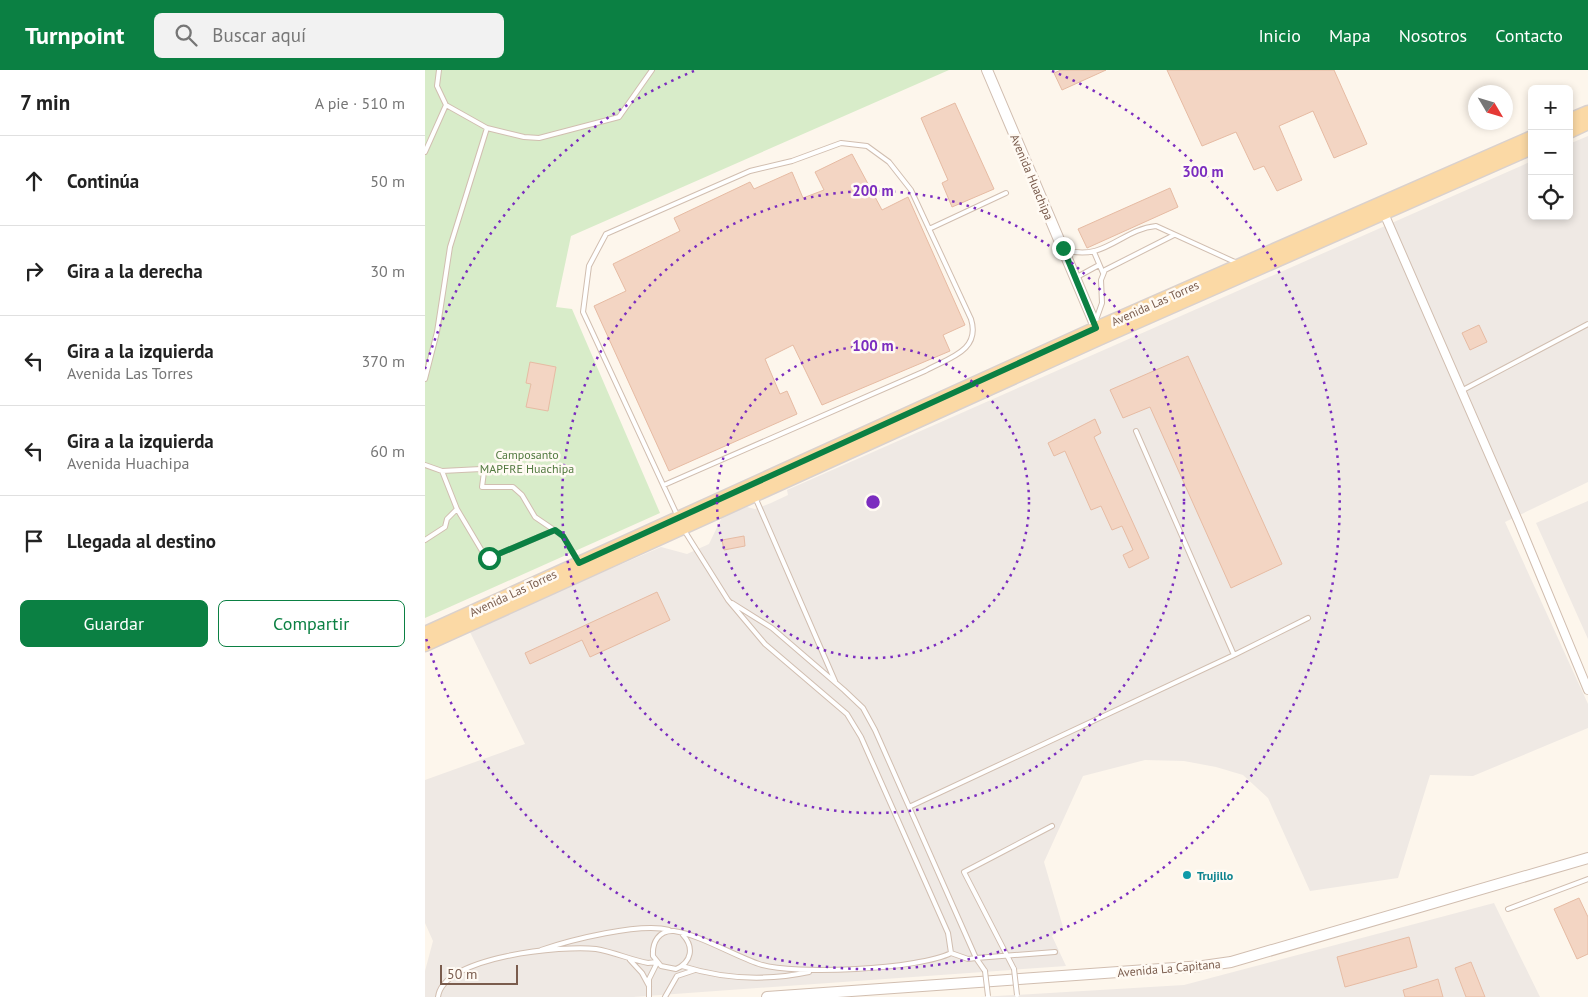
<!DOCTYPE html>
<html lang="es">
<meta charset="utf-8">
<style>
:root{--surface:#fff;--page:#f2f2f2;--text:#222;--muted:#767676;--line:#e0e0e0;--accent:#0b8043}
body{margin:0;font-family:"PT Sans",sans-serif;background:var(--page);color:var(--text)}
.controls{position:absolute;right:15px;top:15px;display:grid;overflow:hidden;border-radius:8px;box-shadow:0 2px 8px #0003}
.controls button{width:45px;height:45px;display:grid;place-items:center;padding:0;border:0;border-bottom:1px solid var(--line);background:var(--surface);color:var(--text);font:25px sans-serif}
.compass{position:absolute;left:1043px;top:15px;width:45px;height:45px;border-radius:50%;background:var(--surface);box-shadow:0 2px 8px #0003;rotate:128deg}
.scale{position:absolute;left:15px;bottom:12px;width:78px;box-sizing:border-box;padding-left:5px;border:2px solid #7a5c4d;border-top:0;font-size:14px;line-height:18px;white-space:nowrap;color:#7a5c4d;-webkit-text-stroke:4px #fffaf3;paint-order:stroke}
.stop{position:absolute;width:15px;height:15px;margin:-11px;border:4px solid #0b8043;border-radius:50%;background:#fff}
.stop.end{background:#0b8043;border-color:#fff;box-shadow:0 1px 5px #0008}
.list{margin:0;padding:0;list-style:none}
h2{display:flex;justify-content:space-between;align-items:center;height:65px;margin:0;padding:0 20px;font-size:21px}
h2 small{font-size:16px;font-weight:400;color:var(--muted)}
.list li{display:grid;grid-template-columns:32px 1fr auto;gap:15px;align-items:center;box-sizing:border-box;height:90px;padding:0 20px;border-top:1px solid var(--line)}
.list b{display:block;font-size:19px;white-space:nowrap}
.list p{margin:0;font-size:16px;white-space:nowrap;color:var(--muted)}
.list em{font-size:16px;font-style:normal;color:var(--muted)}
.actions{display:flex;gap:10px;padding:15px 20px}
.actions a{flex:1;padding:11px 0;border:1px solid var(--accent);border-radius:8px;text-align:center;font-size:18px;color:var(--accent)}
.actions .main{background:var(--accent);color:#fff}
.icon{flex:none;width:28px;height:28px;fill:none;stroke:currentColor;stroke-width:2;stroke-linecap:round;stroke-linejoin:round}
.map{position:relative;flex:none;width:1163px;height:927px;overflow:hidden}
header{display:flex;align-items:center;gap:30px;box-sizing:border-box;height:70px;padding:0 25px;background:var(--accent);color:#fff}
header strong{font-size:24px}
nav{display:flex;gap:28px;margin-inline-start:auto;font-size:18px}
.search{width:350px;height:45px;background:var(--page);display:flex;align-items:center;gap:12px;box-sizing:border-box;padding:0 18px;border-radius:8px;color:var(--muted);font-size:19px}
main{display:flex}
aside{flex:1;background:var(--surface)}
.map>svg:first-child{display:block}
</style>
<header>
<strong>Turnpoint</strong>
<div class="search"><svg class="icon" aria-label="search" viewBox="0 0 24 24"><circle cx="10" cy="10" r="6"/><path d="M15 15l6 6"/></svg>Buscar aquí</div>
<nav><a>Inicio</a><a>Mapa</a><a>Nosotros</a><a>Contacto</a></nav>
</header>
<main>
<aside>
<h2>7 min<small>A pie · 510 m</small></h2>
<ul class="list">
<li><svg class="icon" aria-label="ahead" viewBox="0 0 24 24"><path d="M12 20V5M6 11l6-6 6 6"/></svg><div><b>Continúa</b></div><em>50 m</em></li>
<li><svg class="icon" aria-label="right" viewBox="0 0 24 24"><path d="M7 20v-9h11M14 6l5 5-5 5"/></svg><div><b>Gira a la derecha</b></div><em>30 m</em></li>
<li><svg class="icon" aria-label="left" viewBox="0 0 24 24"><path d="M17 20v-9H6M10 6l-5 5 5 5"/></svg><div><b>Gira a la izquierda</b><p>Avenida Las Torres</p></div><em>370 m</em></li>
<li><svg class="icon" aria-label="left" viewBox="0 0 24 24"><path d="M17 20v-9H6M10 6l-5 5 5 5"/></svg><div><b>Gira a la izquierda</b><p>Avenida Huachipa</p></div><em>60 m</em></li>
<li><svg class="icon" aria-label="arrive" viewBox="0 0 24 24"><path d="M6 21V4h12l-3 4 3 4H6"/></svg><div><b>Llegada al destino</b></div></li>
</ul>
<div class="actions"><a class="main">Guardar</a><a>Compartir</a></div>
</aside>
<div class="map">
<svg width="1163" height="927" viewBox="0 0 1163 927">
<rect width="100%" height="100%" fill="#fdf6ec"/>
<!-- industrial -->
<path fill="#efe9e4" d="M 1163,66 L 1163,412 L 1080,452 L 1163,634 L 1163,658 L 1048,706 L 1005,705 L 973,808 L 885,821 L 843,728 L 818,705 L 791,697 L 759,691 L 720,690 L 658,706 L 619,792 L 638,857 L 627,866 L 641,896 L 208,927 L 0,927 L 0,901 L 8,871 L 0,853 L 0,710 L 100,674 L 44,560 L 236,477 L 262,484 L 284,474 L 297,447 L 322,437 L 330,439 L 346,433 L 363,425 L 362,420 L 1107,91 L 1107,146 L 1144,146 L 1144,74 Z
M 1163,431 L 1163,569 L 1111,453 Z
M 1069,833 L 1115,927 L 555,927 L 759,915 Z"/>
<!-- green -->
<path fill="#d8ecc9" d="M 0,0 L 524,0 L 146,166 L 131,237 L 147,239 L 235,443 L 0,548 Z"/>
<!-- building -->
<path fill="#f3d5c3" stroke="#e6bba3" d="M 636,0 L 681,0 L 637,20 L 629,3 Z
M 742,0 L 909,0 L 942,74 L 909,88 L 888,41 L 854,56 L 877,110 L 852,121 L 839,96 L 829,100 L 811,62 L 777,76 Z
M 530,33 L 569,119 L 527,137 L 517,113 L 523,110 L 496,48 Z
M 427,84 L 457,140 L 483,127 L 540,255 L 518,265 L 525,281 L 397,335 L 368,275 L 340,289 L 355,324 L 362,321 L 372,344 L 244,401 L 169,236 L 201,221 L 188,194 L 255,161 L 249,148 L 325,112 L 329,119 L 367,102 L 378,128 L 399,120 L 390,102 Z
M 745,118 L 753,137 L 662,178 L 653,159 Z
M 1054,255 L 1062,272 L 1045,280 L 1037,263 Z
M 763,286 L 857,494 L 806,518 L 725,337 L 698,348 L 685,320 Z
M 105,292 L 131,297 L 123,341 L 101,337 L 106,314 L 101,313 Z
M 670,349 L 676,363 L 669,367 L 724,488 L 704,498 L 698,485 L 708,480 L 697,456 L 687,460 L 676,436 L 666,440 L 640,381 L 629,386 L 623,373 Z
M 319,466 L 320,476 L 299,480 L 297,470 Z
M 232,522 L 245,550 L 165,587 L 157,570 L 105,594 L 100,583 Z
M 1154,828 L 1163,847 L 1163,884 L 1152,889 L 1129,839 Z
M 984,867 L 992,897 L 920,917 L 912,887 Z
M 1046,892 L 1060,927 L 1041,927 L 1030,898 Z
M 1013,909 L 1018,927 L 980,927 L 978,920 Z"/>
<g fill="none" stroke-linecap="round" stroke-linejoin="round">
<!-- service casing -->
<g stroke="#d1beb0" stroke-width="6">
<path id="service" d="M 14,0 L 12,16 L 21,35
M 62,58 L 99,67 L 114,68 L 194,47 L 227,0
M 0,82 L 21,35 L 62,58 L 25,177 L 12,262 L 0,309
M 504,159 L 581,123
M 641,180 C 679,192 697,159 731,156 L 812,193
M 669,182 L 678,203
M 652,207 L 674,195
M 671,250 L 677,233 L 676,210 L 680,200 L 749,165
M 1036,321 L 1163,254
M 711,361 L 809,585
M 0,395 L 17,401 L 56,399 L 59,402 L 57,417 L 88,417 L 97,425 L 110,447 L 138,466 L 153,491
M 239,415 L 500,301 C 523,288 556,281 546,249 L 486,120 L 464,92 L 442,76 L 416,73 L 367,91 L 325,101 L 181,164 L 164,196 L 158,242 L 253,447
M 330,427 L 410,611
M 32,439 L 60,486 L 64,488 L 130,460
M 259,460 L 303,530 L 340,574 L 422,644 L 436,667 L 523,863 L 526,883
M 0,470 L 20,457 L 22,449 L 32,439 L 17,401
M 307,533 L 347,558 L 419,620 L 438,638 L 450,660 L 551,888 L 630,882
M 484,737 L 809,585 L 883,548
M 1083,839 L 1163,809
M 258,865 C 269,877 267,892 251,899 L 236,896 L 228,886 C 227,872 234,860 249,861 C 273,864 310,886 334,894 C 368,906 495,899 526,883 L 543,889 L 551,888 L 560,901
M 116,880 C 145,870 216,852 244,860
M 205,890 L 217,903 L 224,916
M 257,896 C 298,909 342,911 384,902
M 589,899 L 539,802 L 627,756
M 13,927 C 18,886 139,875 171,879 C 189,882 206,890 223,893 L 231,892
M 224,927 L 224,909 L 232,893
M 240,927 L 252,906 L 270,900"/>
</g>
<!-- minor casing -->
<g stroke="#d1beb0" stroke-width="10">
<path id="minor" d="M 958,141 L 1094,453 L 1163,620"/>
</g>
<!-- tertiary casing -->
<g stroke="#d1beb0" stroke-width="12">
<path id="tertiary" d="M 562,0 L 674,264
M 342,927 L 778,896 L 806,892 L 1163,788"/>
</g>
<!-- primary casing -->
<g stroke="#dad1cd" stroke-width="15">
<path id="primary" d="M 1144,50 L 1163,42
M 1144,62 L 1163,53
M 0,563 L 671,258 L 1107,67
M 0,575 L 676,268 L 1107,78"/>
</g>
<!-- service -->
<use href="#service" stroke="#fff" stroke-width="4"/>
<!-- minor -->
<use href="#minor" stroke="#fff" stroke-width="8"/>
<!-- tertiary -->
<use href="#tertiary" stroke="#fff" stroke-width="10"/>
<!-- primary -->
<use href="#primary" stroke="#fbd9a5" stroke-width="12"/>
<!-- service-bridge casing -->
<g stroke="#d1beb0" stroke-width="6" stroke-linecap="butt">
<path id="service-bridge" d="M 589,899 L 592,925
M 560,901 L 563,926"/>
</g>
<!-- service-bridge -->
<use href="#service-bridge" stroke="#fff" stroke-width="4"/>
</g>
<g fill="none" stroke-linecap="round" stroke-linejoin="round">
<!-- route -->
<path stroke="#0b8043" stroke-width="6" d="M 64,488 L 130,460 L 138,466 L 154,493 L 671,258 L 638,178"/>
</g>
<!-- distance rings -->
<g fill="none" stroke="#7b2cbf" stroke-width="2.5" stroke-dasharray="2.5 5">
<circle cx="448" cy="432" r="156"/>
<circle cx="448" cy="432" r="311"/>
<path d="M0 299A467 467 0 0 1 269 1M627 1A467 467 0 1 1 0 565"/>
</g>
<!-- markers -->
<circle fill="#0f9aa8" stroke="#fffaf3" stroke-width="2" cx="762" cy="805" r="5"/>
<g text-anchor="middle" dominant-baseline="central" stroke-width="5" stroke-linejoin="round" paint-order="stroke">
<!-- street labels -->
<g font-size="12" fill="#7a5c4d" stroke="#fffaf3">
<text transform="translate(607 107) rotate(67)">Avenida Huachipa</text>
<text transform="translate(730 233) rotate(-24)">Avenida Las Torres</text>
<text transform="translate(88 523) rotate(-25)">Avenida Las Torres</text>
<text transform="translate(744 898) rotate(-5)">Avenida La Capitana</text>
</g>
<!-- park labels -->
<g font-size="12" fill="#537a41" stroke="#fffaf3">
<text x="102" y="384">Camposanto<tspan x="102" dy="14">MAPFRE Huachipa</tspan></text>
</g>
<!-- culture labels -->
<g font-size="12" font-weight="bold" fill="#0d838f" stroke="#fffaf3" text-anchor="start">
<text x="772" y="805">Trujillo</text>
</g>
</g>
<circle cx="448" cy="432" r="8" fill="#7b2cbf" stroke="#fffaf3" stroke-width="2.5"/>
<g font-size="15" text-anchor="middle" font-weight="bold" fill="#7b2cbf" stroke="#fffaf3" stroke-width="5" stroke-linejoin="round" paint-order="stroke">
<text x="778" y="107">300 m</text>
<text x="448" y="126">200 m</text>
<text x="448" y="281">100 m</text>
</g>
</svg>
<div class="controls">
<button>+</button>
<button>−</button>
<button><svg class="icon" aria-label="locate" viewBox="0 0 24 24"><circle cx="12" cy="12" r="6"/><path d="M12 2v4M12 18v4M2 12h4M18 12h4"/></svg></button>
</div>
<svg class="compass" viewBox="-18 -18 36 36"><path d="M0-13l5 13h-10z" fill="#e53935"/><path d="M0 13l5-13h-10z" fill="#767676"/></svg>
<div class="scale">50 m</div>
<div class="stop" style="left:64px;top:488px"></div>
<div class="stop end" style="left:638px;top:178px"></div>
</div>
</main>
